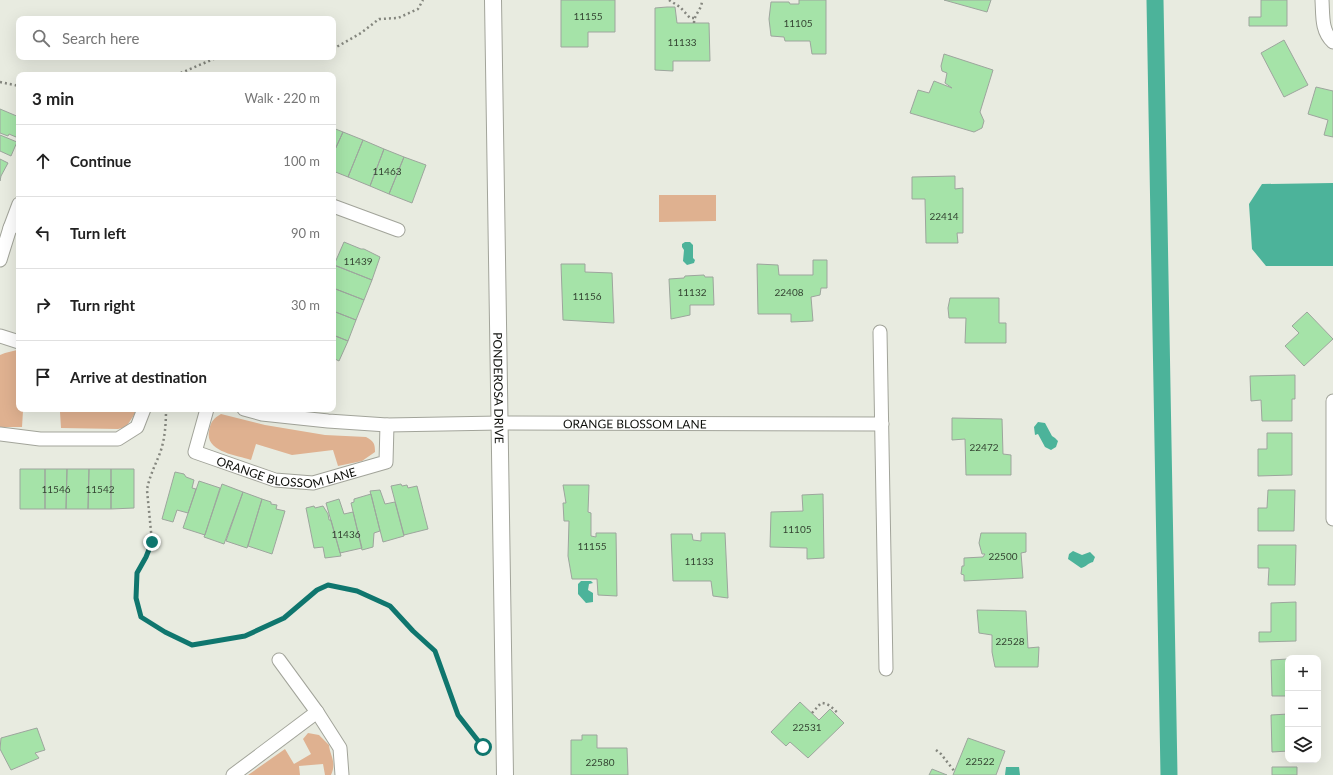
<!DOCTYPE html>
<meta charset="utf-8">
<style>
:root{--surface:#fff;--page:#f6f6f6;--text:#222;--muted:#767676;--line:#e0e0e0}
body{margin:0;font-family:Lato,sans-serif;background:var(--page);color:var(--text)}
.controls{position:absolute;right:12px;bottom:12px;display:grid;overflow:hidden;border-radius:8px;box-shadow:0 4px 16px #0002}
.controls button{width:36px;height:36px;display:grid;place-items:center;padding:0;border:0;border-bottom:1px solid var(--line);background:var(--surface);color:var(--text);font:20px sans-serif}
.stop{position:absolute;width:12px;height:12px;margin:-9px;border:3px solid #0f766e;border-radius:50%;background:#fff}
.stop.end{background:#0f766e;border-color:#fff;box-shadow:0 1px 4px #0008}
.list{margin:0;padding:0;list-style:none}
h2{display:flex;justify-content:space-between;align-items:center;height:52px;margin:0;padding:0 16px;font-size:17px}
h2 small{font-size:13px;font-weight:400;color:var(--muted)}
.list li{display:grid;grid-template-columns:26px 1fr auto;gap:12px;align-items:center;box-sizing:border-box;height:72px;padding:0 16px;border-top:1px solid var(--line)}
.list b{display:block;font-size:15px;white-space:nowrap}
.list em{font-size:13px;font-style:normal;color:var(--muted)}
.icon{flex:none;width:22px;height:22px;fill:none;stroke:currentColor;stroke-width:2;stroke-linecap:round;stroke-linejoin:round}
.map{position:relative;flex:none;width:1333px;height:775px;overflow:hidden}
.search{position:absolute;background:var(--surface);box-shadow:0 4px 16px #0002;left:16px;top:16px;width:320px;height:44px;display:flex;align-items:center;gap:10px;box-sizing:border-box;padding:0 14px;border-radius:8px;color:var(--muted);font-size:15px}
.panel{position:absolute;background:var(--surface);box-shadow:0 4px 16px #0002;left:16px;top:72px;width:320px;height:340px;border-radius:8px}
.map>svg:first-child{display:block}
</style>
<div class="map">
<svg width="1333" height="775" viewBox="0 0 1333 775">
<rect width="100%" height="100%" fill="#e8ebe0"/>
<!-- green -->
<path fill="#dfb190" d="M 659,195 L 716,195 L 716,221 L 659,222 Z
M 17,350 L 19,351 L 19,409 L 138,409 L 126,427 L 118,429 L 61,428 L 60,412 L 23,411 L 22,427 L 0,427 L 0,355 L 5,353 Z
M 221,414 L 265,425 L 325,435 L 366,437 C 374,441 375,444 375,452 L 362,461 L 338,466 L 333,450 L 292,455 L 256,444 L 251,460 C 236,455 205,452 209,431 C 211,421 213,419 221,414 Z
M 308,733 L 319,735 L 329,745 C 330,756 337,762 331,775 L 325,775 L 323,764 L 299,766 L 300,775 L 248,775 L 285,749 L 294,764 L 311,754 L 303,739 Z"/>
<!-- water -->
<path fill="#4cb39a" d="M 1333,183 L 1333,266 L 1266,266 L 1252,249 L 1249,204 L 1262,184 Z
M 685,242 L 690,242 L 693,245 L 693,258 L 695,260 L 694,263 L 687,265 L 683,261 L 684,250 L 682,247 L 682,244 Z
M 1038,422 L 1045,423 L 1052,436 L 1055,438 L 1058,441 L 1056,447 L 1051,450 L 1045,447 L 1038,434 L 1035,435 L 1034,427 Z
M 1073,551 L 1082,555 L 1090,552 L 1095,557 L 1093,562 C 1088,563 1086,567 1081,568 L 1068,559 L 1069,554 Z
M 581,581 L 591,581 L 593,583 L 589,584 L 588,590 L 593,593 L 593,602 L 586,603 L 578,594 L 578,584 Z
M 1006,767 L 1019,767 L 1020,775 L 1005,775 Z"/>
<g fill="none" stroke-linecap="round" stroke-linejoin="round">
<!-- canal -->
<path stroke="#4cb39a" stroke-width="17" d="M 1155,0 L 1169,775"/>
</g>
<!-- building -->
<path fill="#a5e3a8" stroke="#9da59d" d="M 561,0 L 615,0 L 615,32 L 588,32 L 588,47 L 561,47 Z
M 799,0 L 826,0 L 826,54 L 812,54 L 810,41 L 785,41 L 784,37 L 771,36 L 769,19 L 771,2 L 789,2 L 790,4 L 799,4 Z
M 944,0 L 991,0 L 987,12 Z
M 1261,0 L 1287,0 L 1287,26 L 1249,26 L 1249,17 L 1261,17 Z
M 667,7 L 675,7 L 677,23 L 709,23 L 710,61 L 673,61 L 673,71 L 655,70 L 655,8 Z
M 1284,40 L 1308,85 L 1284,97 L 1261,53 Z
M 944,54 L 993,70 L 980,112 L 984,121 L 982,128 L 974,132 L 910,113 L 918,90 L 929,93 L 934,81 L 952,88 L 945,83 L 947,73 L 942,71 L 941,66 Z
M 1316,87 L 1333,91 L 1333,137 L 1324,135 L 1328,120 L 1308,114 Z
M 0,109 L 19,117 L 19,130 L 16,137 L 9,134 L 8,136 L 0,133 Z
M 333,128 L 343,132 L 333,154 Z
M 343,132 L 363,140 L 348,177 L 333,171 L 333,154 Z
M 0,135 L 17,142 L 11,156 L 0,151 Z
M 363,140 L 384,149 L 370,186 L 348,177 Z
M 384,149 L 404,157 L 389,194 L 370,186 Z
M 404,157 L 426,165 L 412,203 L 389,194 Z
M 0,159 L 8,163 L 1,176 L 0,181 Z
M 955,176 L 955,189 L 963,188 L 963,233 L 957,233 L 958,243 L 926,243 L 925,199 L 912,199 L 912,177 Z
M 344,242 L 361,249 L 364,249 L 380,257 L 372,280 L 334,265 Z
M 813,260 L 827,260 L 827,288 L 821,288 L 820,295 L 811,297 L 813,321 L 791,322 L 791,314 L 758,314 L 757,264 L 778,265 L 779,275 L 813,275 Z
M 561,264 L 585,264 L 585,272 L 612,273 L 614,323 L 563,320 Z
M 334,265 L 372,280 L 364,300 L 333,288 L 333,268 Z
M 704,275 L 705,277 L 713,277 L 714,305 L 690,305 L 690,315 L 671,319 L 669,279 L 684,278 L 685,276 Z
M 333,288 L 364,300 L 356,320 L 333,311 Z
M 950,298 L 999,298 L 999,323 L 1006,323 L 1006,343 L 965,343 L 966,318 L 949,318 L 948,308 Z
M 333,311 L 356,320 L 348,341 L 333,335 Z
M 1307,312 L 1333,339 L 1304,366 L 1285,346 L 1299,333 L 1292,326 Z
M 333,335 L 348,341 L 339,361 L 333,358 Z
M 1295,375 L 1295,399 L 1292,399 L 1292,421 L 1262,421 L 1261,400 L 1251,401 L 1250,376 Z
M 952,418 L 1002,419 L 1003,454 L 1011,455 L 1011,475 L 966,475 L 965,439 L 952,440 Z
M 1267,433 L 1292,433 L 1292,475 L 1258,476 L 1258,449 L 1267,449 Z
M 20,469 L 45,469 L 45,509 L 20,509 Z
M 45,469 L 67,469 L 66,509 L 45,509 Z
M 67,469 L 89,469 L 88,509 L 66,509 Z
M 89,469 L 111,469 L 111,509 L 88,509 Z
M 111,469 L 134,469 L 134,508 L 111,509 Z
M 175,472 L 184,474 L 186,477 L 194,480 L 192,488 L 196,489 L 188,513 L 177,510 L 173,522 L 162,519 Z
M 199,481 L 220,488 L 205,535 L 183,528 Z
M 222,484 L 243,492 L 224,544 L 204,537 Z
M 401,484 L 402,486 L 407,485 L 408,488 L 417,486 L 428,529 L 404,535 L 391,486 Z
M 563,485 L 589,485 L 588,512 L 591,513 L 591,536 L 596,537 L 596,533 L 616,533 L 617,596 L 598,595 L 597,579 L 572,579 L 568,556 L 569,521 L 564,521 L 563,503 L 566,503 Z
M 380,490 L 385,504 L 395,502 L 404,536 L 383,542 L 370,491 Z
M 1268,490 L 1295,490 L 1294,531 L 1258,531 L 1258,508 L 1267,508 Z
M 243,492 L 262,499 L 247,548 L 226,541 Z
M 371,494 L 380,531 L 374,533 L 373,547 L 362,550 L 351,503 L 354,502 L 354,499 Z
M 823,494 L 824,558 L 807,559 L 807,548 L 770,547 L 771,512 L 803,511 L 802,495 Z
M 262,499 L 271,502 L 271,504 L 277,505 L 276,509 L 285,511 L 272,554 L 248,546 Z
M 339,499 L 344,514 L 353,512 L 362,548 L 340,553 L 326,503 Z
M 314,506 L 315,508 L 323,506 L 328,514 L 329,520 L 331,520 L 341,556 L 325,558 L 323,547 L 314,548 L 306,508 Z
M 701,533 L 725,533 L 728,598 L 713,596 L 711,581 L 673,581 L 671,534 L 692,534 L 693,540 L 701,541 Z
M 981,533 L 1026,533 L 1026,552 L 1021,553 L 1023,578 L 964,581 L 964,575 L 961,574 L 962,566 L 964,566 L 964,558 L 983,557 L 985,554 L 982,554 L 979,543 Z
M 1258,545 L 1296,545 L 1295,585 L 1268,585 L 1269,568 L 1258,568 Z
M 1296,602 L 1296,641 L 1259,642 L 1259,632 L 1271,632 L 1271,603 Z
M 977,610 L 1026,611 L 1028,648 L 1039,647 L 1038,667 L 995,667 L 992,652 L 992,635 L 979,633 Z
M 1288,659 L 1288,696 L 1272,696 L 1271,660 Z
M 800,702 L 819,720 L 830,709 L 844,723 L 808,758 L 790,742 L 786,746 L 771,732 Z
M 1288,714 L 1288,751 L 1272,752 L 1271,715 Z
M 37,728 L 45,750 L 35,753 L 39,758 L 11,770 L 0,749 L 1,738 Z
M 582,735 L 597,735 L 597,748 L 627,748 L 628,775 L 571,775 L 571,740 L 582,740 Z
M 968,738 L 1005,751 L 996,775 L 953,775 Z
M 1272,767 L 1297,767 L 1297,775 L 1272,775 Z
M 932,769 L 947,775 L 929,775 Z"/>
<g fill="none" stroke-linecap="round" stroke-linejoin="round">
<!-- minor casing -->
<g stroke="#a2a49a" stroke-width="15">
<g id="minor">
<path d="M 1322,0 C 1323,15 1321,31 1333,42"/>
<path d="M 19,204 L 10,228 L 19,224"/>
<path d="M 333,206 L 398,230"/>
<path d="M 0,260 L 10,228"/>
<path d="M 880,332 L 886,669"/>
<path d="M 0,336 L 19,342"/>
<path d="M 1333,401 L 1333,519"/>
<path id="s1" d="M 207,409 L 195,452 L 275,480 L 313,483 L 386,462 L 387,425"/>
<path id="s2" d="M 244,409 L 262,414 L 328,421 L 387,425 L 500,423 L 882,424"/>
<path d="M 0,434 L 40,439 L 118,439 L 137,427 L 144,409"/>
<path d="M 279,660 L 317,712 L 340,748 L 342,775"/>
<path d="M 233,775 L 317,712"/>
</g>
</g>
<!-- tertiary casing -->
<g stroke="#a2a49a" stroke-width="18">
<g id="tertiary">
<path id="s3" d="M 493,0 L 505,775"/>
</g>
</g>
<!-- path -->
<path stroke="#84867e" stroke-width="2.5" stroke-dasharray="2 3" stroke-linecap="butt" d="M 669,0 L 680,7 L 690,18 L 694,18
M 694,23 C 694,14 702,10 702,0
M 333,49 L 361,33 L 379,19 L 398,18 L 418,9 L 423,0
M 176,75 L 216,58 L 227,57
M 0,82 L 19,86
M 166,409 C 166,424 165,439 160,453 C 155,466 149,477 147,490 L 152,542 L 146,557 L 137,573 L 136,598 L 141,617 L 165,632 L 192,645 L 245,636 L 284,618 L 317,590 L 328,585 L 357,591 L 390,607 L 413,631 L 435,651 L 458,715 L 483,747
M 812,713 L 821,703 C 829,703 833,709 838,713
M 936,750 L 941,754 L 955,772"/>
<!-- minor -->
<use href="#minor" stroke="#fff" stroke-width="13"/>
<!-- tertiary -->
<use href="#tertiary" stroke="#fff" stroke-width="16"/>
</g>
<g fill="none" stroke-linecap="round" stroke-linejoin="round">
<!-- route -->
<path stroke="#0f766e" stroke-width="5" d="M 152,542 L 146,557 L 137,573 L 136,598 L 141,617 L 165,632 L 192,645 L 245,636 L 284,618 L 317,590 L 328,585 L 357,591 L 390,606 L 413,631 L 435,651 L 458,715 L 483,747"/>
</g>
<g text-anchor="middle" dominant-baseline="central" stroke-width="3.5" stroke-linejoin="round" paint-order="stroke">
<!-- number labels -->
<g font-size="10" fill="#344432">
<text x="588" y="16">11155</text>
<text x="798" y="23">11105</text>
<text x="682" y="42">11133</text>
<text x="387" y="171">11463</text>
<text x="944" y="216">22414</text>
<text x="358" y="261">11439</text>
<text x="692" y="292">11132</text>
<text x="789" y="292">22408</text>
<text x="587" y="296">11156</text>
<text x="984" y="447">22472</text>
<text x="56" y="489">11546</text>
<text x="100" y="489">11542</text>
<text x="797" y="529">11105</text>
<text x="346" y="534">11436</text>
<text x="592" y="546">11155</text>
<text x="1003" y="556">22500</text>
<text x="699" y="561">11133</text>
<text x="1010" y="641">22528</text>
<text x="807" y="727">22531</text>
<text x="980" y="761">22522</text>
<text x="600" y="762">22580</text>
</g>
<!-- street labels -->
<g font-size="12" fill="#0e0f0b" stroke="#f6f8ed">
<text stroke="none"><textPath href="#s3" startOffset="388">PONDEROSA DRIVE</textPath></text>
<text stroke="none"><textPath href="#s2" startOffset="392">ORANGE BLOSSOM LANE</textPath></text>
<text stroke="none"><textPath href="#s1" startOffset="140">ORANGE BLOSSOM LANE</textPath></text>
</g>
</g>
</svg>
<div class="controls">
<button>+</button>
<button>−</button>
<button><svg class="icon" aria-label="layers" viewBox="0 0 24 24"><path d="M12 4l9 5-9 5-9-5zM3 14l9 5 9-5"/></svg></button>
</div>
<div class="stop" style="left:483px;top:747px"></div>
<div class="stop end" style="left:152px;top:542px"></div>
<div class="search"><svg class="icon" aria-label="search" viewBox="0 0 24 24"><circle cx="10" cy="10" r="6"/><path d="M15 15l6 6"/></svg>Search here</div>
<section class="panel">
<h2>3 min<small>Walk · 220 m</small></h2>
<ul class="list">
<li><svg class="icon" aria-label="ahead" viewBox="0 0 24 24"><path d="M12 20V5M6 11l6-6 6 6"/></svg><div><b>Continue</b></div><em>100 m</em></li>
<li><svg class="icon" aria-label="left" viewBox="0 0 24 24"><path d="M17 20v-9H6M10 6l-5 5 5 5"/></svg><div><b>Turn left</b></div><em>90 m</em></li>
<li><svg class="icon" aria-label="right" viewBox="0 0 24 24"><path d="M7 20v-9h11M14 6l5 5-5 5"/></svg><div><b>Turn right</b></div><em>30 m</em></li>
<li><svg class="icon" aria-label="arrive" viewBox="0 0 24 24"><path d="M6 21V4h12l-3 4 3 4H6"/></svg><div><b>Arrive at destination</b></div></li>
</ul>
</section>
</div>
